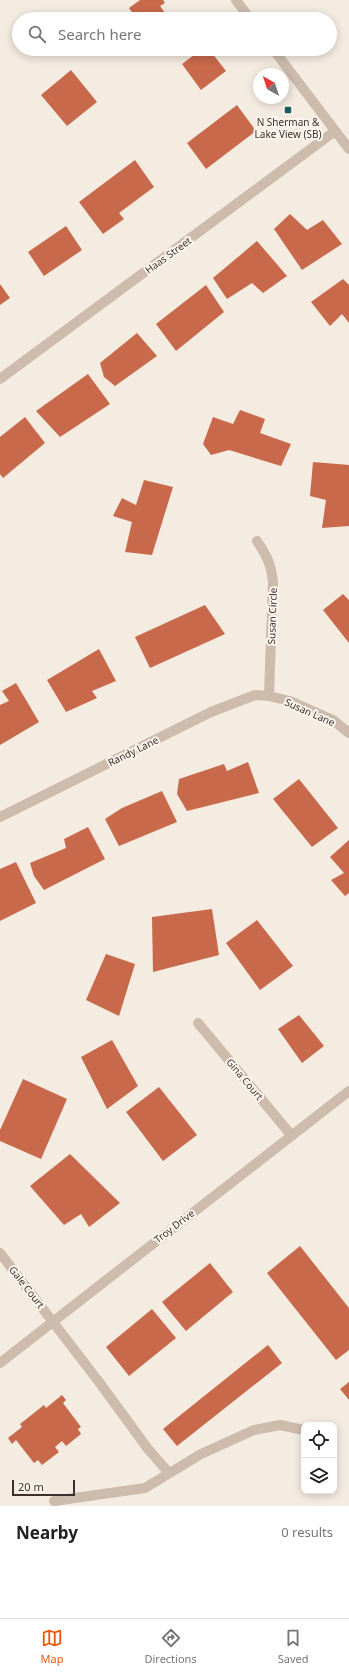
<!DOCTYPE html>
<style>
:root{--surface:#fff;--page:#f6f6f6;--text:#222;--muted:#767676;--line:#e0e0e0;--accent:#ea580c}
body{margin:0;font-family:"Noto Sans",sans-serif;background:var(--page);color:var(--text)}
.controls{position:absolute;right:12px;bottom:12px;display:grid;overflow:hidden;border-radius:8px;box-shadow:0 2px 10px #0003}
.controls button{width:36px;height:36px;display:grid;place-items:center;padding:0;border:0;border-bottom:1px solid var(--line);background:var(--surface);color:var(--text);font:20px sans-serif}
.compass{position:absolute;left:253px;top:68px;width:36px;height:36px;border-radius:50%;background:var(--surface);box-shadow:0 2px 10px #0003;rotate:321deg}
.scale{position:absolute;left:12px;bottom:10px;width:63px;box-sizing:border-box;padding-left:4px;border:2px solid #3b302b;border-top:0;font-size:11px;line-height:14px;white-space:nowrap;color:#3b302b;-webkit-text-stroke:3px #fbf5ee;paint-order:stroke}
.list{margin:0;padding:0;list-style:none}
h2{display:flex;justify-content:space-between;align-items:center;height:52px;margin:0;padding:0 16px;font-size:17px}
h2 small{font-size:13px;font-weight:400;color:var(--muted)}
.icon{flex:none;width:22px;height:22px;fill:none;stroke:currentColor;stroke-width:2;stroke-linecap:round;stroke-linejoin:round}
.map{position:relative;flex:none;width:349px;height:1506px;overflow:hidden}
.search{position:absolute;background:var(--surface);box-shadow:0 2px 10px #0003;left:12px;right:12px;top:12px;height:44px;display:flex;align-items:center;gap:10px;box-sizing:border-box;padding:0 14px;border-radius:22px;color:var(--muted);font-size:15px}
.sheet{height:112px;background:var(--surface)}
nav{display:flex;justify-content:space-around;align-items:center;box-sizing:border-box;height:56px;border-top:1px solid var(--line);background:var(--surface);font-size:11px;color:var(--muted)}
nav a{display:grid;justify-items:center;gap:2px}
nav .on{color:var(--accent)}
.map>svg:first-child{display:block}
</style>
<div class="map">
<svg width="349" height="1506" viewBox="0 0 349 1506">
<rect width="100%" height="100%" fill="#f4ebe1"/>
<!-- building -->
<path fill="#c8694b" d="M 140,0 L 163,0 L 165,3 L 160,6 L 168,17 L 165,19 L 137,19 L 129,8 Z
M 202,49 L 205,49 L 209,55 L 212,53 L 226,71 L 201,90 L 182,64 Z
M 71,70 L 97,102 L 67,126 L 41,95 Z
M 237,105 L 256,131 L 206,169 L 187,143 Z
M 135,160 L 154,187 L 119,213 L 124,219 L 103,234 L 79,202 Z
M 290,214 L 307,230 L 323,220 L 342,244 L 302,270 L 274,229 Z
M 66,226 L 82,250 L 44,276 L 28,252 Z
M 257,241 L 287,276 L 263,293 L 252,283 L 227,299 L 213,278 Z
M 343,279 L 349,285 L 349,323 L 342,314 L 330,326 L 311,302 Z
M 0,284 L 10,298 L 0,305 Z
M 206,285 L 224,312 L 176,351 L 156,324 Z
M 137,333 L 157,356 L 115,386 L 104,377 L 100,363 Z
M 88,374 L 110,404 L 60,437 L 36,411 Z
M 240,410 L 265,419 L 260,433 L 291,444 L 281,466 L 229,450 L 211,455 L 203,444 L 213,417 L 233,424 Z
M 25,417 L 45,443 L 3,478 L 0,474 L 0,437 Z
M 313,462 L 349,465 L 349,526 L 322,528 L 326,500 L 310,496 Z
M 144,480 L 173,487 L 152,555 L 125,552 L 132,522 L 113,516 L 122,498 L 136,505 Z
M 343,594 L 349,600 L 349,643 L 323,610 Z
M 205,605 L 225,634 L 150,668 L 135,637 Z
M 99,649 L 116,681 L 92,691 L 97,698 L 66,712 L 47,680 Z
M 16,683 L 39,722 L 0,745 L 0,705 L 9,701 L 2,691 Z
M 248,762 L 259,793 L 187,811 L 177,794 L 179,779 L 224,764 L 227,771 Z
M 299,779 L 338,828 L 312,847 L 273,799 Z
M 162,791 L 177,822 L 119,846 L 105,819 L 122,808 Z
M 88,827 L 105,859 L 44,890 L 34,876 L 30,863 L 66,848 L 64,839 Z
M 349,840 L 349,893 L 345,896 L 331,880 L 344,873 L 330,857 Z
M 16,862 L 36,903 L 0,921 L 0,869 Z
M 212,909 L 219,955 L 153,972 L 152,917 Z
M 257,920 L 293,966 L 260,990 L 226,943 Z
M 106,954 L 135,964 L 119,1016 L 86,1000 Z
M 299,1015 L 324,1046 L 302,1063 L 278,1029 Z
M 112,1040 L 138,1086 L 107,1109 L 81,1057 Z
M 23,1079 L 67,1099 L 41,1159 L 0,1141 L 0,1130 Z
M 159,1087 L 197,1135 L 163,1161 L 126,1112 Z
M 70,1154 L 120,1203 L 89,1227 L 81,1214 L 64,1225 L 30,1186 Z
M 300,1246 L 349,1308 L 349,1350 L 336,1360 L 267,1273 Z
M 210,1263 L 233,1292 L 186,1331 L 162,1302 Z
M 152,1309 L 176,1338 L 129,1376 L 106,1347 Z
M 268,1345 L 282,1363 L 177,1446 L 163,1429 Z
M 349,1382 L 349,1400 L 340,1389 Z
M 62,1395 L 66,1400 L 63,1403 L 81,1427 L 78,1429 L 81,1434 L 66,1446 L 62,1441 L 55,1447 L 59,1452 L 42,1465 L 38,1460 L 34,1463 L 16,1440 L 12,1444 L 8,1438 L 22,1427 L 20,1424 L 44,1405 L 46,1408 Z"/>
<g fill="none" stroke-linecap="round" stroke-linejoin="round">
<!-- minor -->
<path stroke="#cdbbac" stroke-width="10" d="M 236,0 L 250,19
M 273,49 L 349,149
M 0,379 L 335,131
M 257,541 C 267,556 271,564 273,582 L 269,696
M 0,817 L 211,712 L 255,695 L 269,696 L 290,701 L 333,720 L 349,733
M 198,1023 L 292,1136
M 0,1253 L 99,1382 L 148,1449 L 169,1473
M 0,1363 L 349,1091
M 54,1501 L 145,1488 L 201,1454 L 254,1430 L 280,1425 L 304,1430"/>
</g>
<!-- markers -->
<rect fill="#1f5a5e" stroke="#fbf5ee" stroke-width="1.5" x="284" y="106" width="8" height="8" rx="2"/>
<g text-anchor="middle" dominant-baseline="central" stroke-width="4" stroke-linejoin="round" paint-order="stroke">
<!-- poi labels -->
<g font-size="10" fill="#3b302b" stroke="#fbf5ee">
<text x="288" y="122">N Sherman &amp;<tspan x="288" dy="12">Lake View (SB)</tspan></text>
</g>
<!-- street labels -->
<g font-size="10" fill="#3b302b" stroke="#fbf5ee">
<text transform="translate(168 255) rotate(-36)">Haas Street</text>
<text transform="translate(272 616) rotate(-88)">Susan Circle</text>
<text transform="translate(310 712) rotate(24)">Susan Lane</text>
<text transform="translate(133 751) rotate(-26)">Randy Lane</text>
<text transform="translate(245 1079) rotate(50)">Gina Court</text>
<text transform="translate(174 1226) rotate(-38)">Troy Drive</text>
<text transform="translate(27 1287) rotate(52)">Gale Court</text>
</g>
</g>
</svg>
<div class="controls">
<button><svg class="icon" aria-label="locate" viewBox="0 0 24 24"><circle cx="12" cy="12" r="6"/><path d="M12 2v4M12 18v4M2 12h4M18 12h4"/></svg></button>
<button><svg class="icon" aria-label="layers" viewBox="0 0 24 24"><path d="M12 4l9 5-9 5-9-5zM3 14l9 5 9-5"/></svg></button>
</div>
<svg class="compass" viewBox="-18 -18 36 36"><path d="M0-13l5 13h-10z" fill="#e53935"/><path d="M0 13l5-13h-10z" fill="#767676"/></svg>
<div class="scale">20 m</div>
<div class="search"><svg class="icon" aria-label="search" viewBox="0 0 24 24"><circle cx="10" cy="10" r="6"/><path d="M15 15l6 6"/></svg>Search here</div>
</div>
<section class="sheet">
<h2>Nearby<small>0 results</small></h2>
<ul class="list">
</ul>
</section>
<nav>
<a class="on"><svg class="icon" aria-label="map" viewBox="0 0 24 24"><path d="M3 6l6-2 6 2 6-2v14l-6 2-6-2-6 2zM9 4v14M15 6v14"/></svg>Map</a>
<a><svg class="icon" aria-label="directions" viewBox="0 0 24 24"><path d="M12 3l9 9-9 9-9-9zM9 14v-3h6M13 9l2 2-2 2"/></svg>Directions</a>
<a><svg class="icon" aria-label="saved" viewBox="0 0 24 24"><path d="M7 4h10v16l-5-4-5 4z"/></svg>Saved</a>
</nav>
